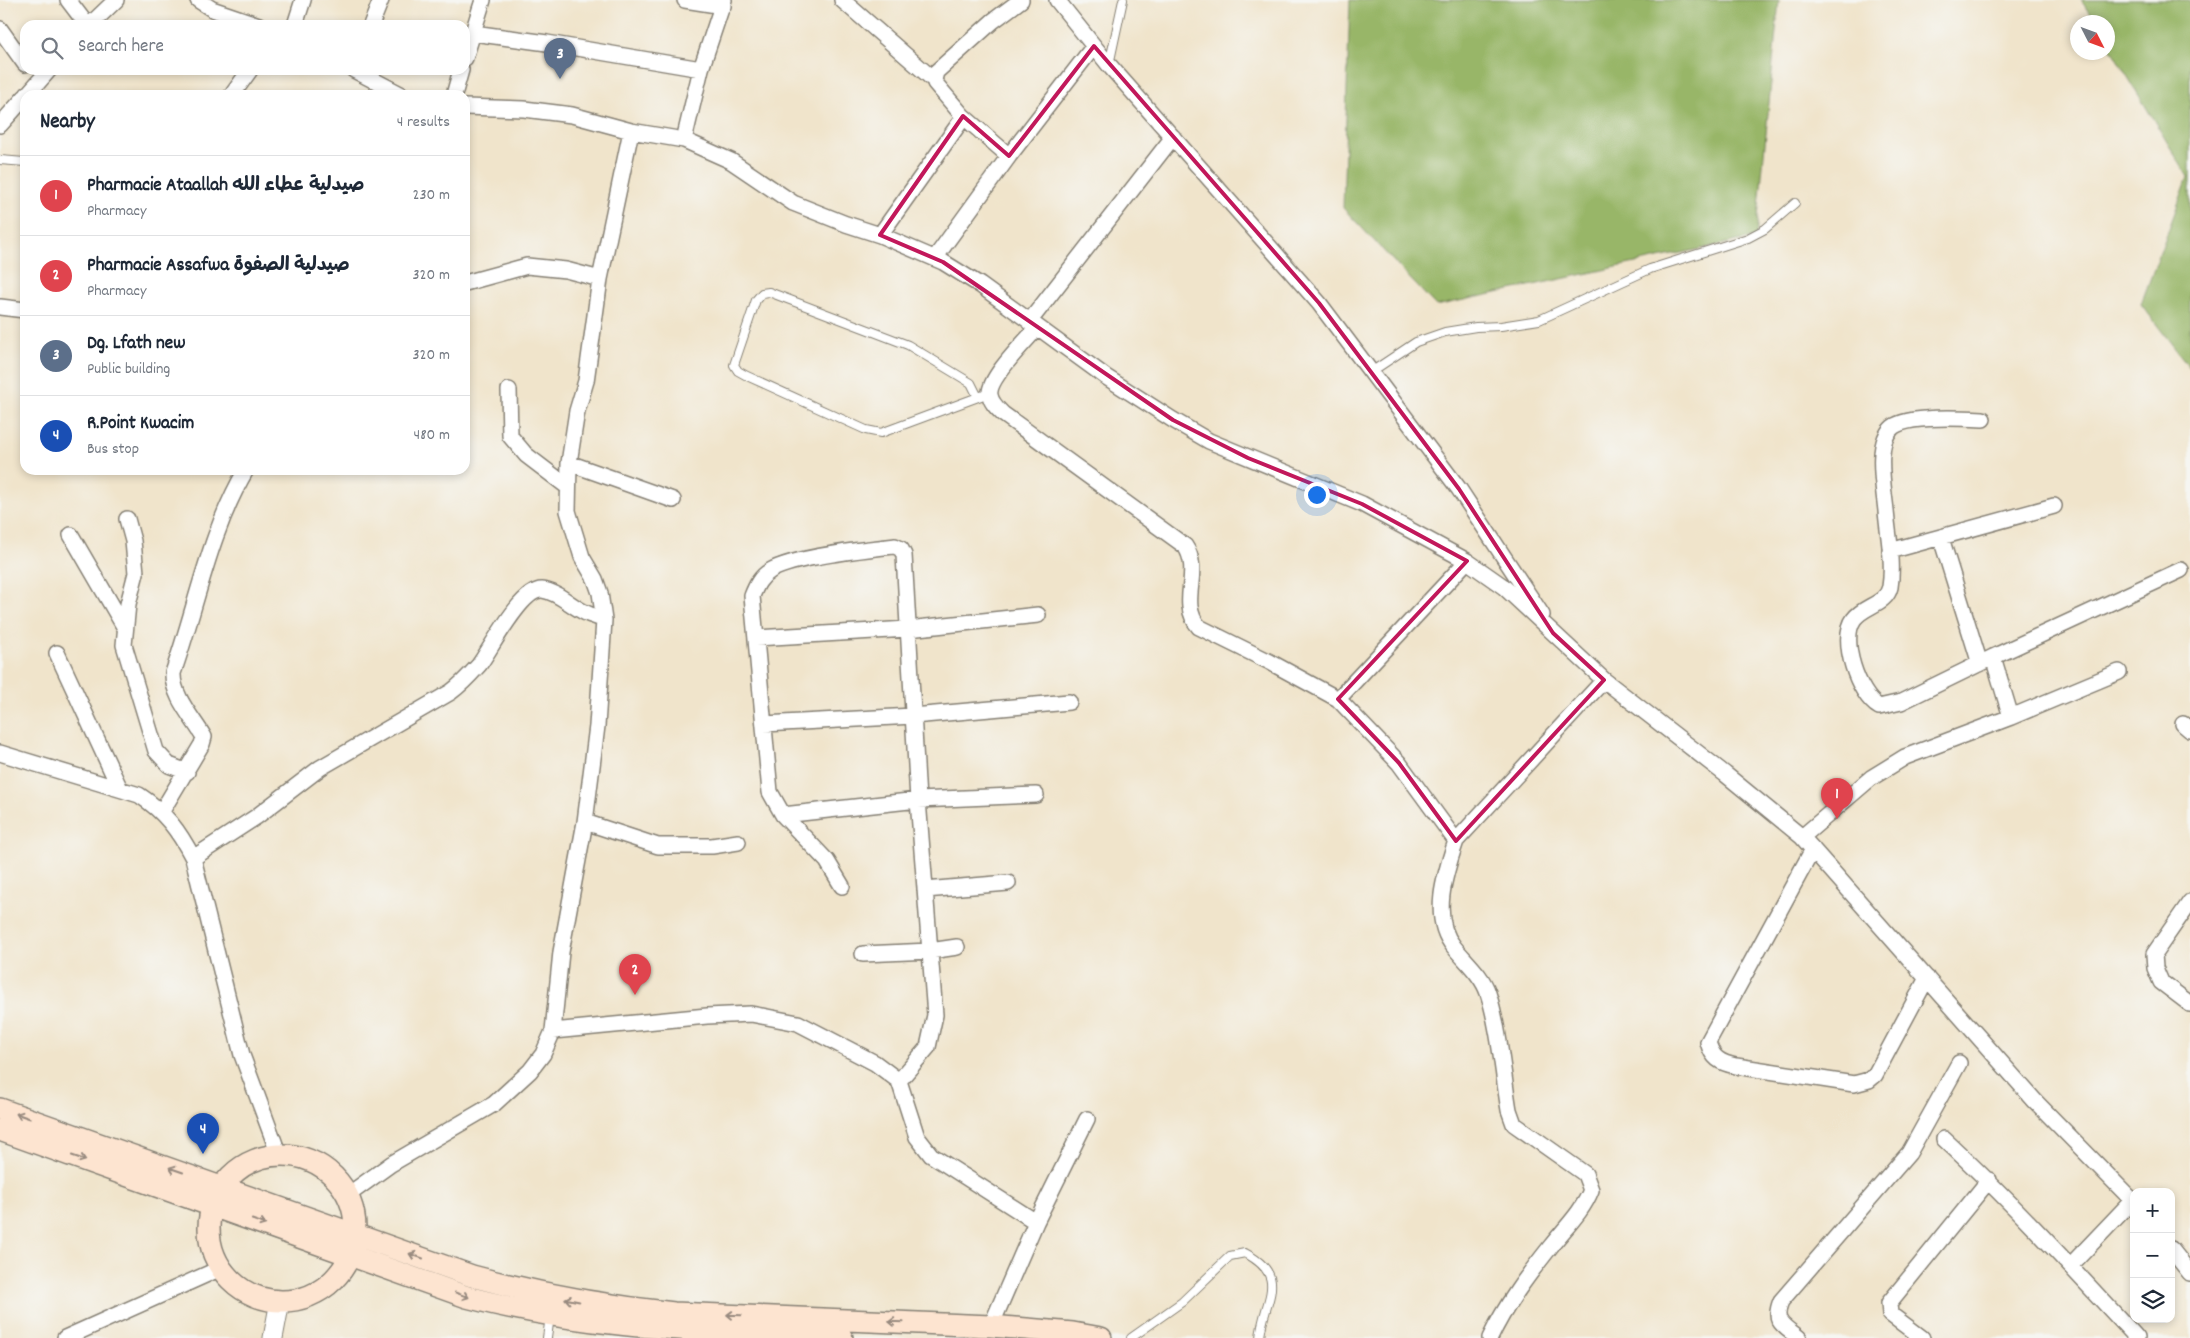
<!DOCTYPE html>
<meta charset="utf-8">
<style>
:root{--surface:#fff;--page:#f2f2f3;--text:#1f2937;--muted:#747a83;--line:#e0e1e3;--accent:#db2777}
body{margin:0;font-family:Dekko,"Playpen Sans Arabic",sans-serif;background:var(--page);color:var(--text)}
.controls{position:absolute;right:15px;bottom:15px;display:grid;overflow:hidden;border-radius:10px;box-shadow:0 2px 8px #0003}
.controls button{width:45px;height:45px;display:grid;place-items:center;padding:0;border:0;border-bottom:1px solid var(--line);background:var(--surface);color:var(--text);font:25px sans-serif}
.compass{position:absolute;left:2070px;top:15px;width:45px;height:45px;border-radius:50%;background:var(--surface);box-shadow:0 2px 8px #0003;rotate:132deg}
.you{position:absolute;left:1316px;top:494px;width:18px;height:18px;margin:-12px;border:4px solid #fff;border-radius:50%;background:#1a73e8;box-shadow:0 0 0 8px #1a73e833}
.badge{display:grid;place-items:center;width:32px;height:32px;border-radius:50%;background:var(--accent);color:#fff;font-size:16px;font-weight:700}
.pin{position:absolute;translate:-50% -41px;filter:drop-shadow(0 1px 2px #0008)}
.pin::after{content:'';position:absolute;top:26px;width:18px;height:15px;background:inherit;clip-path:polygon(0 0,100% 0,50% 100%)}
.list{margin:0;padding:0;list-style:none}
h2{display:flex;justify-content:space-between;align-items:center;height:65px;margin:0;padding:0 20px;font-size:21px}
h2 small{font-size:16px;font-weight:400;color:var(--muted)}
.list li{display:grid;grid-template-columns:32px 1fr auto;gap:15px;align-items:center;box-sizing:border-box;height:80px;padding:0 20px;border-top:1px solid var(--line)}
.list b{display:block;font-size:19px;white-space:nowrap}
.list p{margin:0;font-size:16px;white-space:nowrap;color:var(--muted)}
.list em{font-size:16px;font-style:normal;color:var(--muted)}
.icon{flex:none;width:28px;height:28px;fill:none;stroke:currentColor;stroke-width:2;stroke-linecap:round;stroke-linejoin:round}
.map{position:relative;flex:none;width:2190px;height:1338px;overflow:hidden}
.search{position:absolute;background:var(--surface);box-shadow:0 2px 8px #0003;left:20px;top:20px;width:450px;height:55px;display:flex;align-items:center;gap:12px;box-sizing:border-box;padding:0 18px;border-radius:15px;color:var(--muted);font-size:19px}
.panel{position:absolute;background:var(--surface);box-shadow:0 2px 8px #0003;left:20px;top:90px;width:450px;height:385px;border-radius:15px}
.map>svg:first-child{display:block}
</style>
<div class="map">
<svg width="2190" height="1338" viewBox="0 0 2190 1338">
<rect width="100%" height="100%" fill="#f6f6f2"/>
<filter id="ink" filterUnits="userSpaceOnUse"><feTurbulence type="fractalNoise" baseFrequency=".02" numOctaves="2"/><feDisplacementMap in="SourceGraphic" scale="10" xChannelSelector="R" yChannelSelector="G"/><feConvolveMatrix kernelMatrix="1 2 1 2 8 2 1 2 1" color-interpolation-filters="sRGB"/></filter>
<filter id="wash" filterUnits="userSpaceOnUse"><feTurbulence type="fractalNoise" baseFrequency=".0096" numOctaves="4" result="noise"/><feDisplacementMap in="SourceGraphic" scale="20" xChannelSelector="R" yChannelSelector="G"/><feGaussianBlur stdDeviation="1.12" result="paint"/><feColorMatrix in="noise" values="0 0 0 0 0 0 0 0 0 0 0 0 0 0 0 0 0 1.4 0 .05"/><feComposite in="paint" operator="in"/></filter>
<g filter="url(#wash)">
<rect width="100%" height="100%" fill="#f0e4cb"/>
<!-- forest -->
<path fill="#98b668" stroke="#5a6942" d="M 1350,0 L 1779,0 L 1756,237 L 1436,306 L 1343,208 Z
M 2081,0 L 2190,0 L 2190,368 L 2141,304 L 2188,177 L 2108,44 L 2108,22 L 2095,22 Z"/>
</g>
<g filter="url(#ink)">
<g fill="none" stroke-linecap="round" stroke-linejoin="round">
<!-- service casing -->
<g stroke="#868074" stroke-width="10">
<path id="service" d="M 1109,65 L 1123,0
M 0,160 L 25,162
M 1371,372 L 1416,342 L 1445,332 L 1476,327 L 1501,326 L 1539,320 L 1650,269 L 1748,238 L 1765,229 L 1795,203
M 978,397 L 971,383 L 908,345 L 769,292 L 762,293 L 756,300 L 734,365 L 738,371 L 747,376 L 866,430 L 881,433 L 989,393
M 547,1338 L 550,1316
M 1131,1338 L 1182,1302 L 1230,1256 L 1245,1253 C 1291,1277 1263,1300 1260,1338"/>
</g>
<!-- minor casing -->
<g stroke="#868074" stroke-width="18">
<path id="minor" d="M 68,0 L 87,25
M 198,0 L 212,9 L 259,25
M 685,0 L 723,6
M 842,0 L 934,80
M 1057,0 L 1109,65 L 1319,303 L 1459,489 L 1542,615
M 90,25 L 116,0
M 295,25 L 303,0
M 371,25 L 381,0
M 0,29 L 25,64
M 473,33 L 547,43 L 701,69
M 465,58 L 483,0
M 354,70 L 402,95
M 27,95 L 49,70
M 232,95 L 250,70
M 454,95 L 461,70
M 465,107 L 524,109 L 572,115 L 631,131 L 684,140 L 731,161 L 793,203 L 846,224 L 880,235 L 943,262 L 980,285 L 1106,377 L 1173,420 L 1209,441 L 1362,504 L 1467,561 L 1504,587 L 1604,680 L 1725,774 L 1802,837 L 2035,1101 L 2134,1202
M 963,116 L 1009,156
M 0,125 L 25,97
M 684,140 L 701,69 L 724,0
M 880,235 L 961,121 L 963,116 L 935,83 L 934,80 L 936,72 L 993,21 L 1021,0
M 935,258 L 1009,156 L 1094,46
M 465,283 L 527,266 L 566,270 L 600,279
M 0,307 L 25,310
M 1029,322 L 1173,137
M 1037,328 C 1026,341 987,379 990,395 C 991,403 998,409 1003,414 L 1185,546 C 1203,572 1177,602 1199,627 L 1270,662 L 1338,699 L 1399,763 L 1456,841
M 509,390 L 510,436 L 526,455 L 568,487
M 569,463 L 673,500
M 127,519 L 133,541 L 136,573 L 128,604 L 124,645 L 156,751 L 169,765 L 187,772
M 71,535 L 125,628
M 1941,538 L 1980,664
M 1890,551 L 2054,506
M 756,638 L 908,629 L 1038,615
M 57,653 L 120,789
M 1993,657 L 2181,570
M 1338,699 L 1467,561
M 2011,717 L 2119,672
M 764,724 L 913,716 L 1069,702
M 2183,724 L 2190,730
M 0,753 L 139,795 C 165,812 179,831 193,858 L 242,1055 L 279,1155
M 162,811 L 202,744 L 204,737 C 193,718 172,696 173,673 C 197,605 209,533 246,470
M 783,815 L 918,800 L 1036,795
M 585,822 L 658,846 L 712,846 L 738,842
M 1802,837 L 1871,778 L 1905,757 L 2011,717 L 1993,657 L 1901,702 L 1879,707 C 1858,695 1839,639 1854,619 C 1864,605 1886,605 1890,587 C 1894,562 1888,535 1886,511 C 1884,488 1874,443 1893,427 C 1908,415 1964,418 1983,419
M 1813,849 L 1708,1042 C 1712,1058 1720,1063 1736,1066 L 1854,1084 L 1869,1080 L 1875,1075 L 1927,978
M 193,858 L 256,817 L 320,768 L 451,692 C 462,684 470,675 479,665 C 491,649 521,589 542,590 C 557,591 572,607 586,613 C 592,616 598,617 604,620
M 842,886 L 827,861 L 783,815 L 770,792 L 752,596 C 756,586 760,577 770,571 C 791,557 867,549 895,546 L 901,549 L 904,555 L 918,800 L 935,1015 L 928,1047 L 899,1081
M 925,890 L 1008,883
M 2190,902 L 2154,954 L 2155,968 L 2161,982 L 2190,1004
M 863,954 L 930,951 L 957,947
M 553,1031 L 707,1016 L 751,1014 L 798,1023 L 875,1063 L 899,1081 L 917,1137 L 931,1155 L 1036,1222 L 991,1326
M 1944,1139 C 2012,1202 2074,1270 2137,1338
M 348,1195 L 391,1164 L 494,1104 L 530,1071 L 543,1054 L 553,1031 L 561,952 L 585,822 L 597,726 L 604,620 L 600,593 L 595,579 L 582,557 L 568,511 L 569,463 L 577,411 L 586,381 L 600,279 L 631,131
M 1036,1222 L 1087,1119
M 2171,1249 L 2190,1273
M 2071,1265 L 2133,1200
M 65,1338 L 221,1268
M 1490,1338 C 1506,1304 1528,1275 1551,1246 C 1565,1228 1583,1211 1591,1190 L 1585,1174 L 1514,1124 L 1509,1110 C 1503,1074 1499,1027 1488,993 C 1482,975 1466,962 1454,947 C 1430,918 1445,874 1456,841 L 1604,680
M 1799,1338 C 1784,1326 1772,1322 1781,1301 L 1909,1153 L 1959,1063
M 1922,1338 L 1890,1314 L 1889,1303 L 1989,1180"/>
</g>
<!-- tertiary casing -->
<g stroke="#868074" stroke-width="21">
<path id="tertiary" d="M 273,1338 L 280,1301"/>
</g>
<!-- secondary casing -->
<g stroke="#868074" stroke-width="24">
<path id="secondary" d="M 0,1109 L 472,1276 C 539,1294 605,1306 674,1313 L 991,1326 L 1073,1333 L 1101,1338
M 0,1130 L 467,1297 C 590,1330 716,1331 842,1338
M209 1228a73 73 0 1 1 146 0a73 73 0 1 1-146 0Z"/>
</g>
<!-- service -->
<use href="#service" stroke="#fff" stroke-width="8"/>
<!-- minor -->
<use href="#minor" stroke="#fff" stroke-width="15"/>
<!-- tertiary -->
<use href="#tertiary" stroke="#fff" stroke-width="19"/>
<!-- secondary -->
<use href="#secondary" stroke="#fde4d0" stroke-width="21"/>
</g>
<!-- one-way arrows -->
<defs><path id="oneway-shaft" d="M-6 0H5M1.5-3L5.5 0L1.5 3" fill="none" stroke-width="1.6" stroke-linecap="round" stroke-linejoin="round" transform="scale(1.25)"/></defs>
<g stroke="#988a7f">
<use href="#oneway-shaft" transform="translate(23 1116) rotate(-161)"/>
<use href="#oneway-shaft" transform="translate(79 1158) rotate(19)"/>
<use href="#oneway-shaft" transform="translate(176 1170) rotate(-161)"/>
<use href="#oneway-shaft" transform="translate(259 1222) rotate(19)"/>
<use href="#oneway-shaft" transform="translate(416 1256) rotate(-161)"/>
<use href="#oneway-shaft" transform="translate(462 1295) rotate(20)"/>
<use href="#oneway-shaft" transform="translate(572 1300) rotate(-169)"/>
<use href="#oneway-shaft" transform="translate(734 1315) rotate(-178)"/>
<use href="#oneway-shaft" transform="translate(896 1322) rotate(-178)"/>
</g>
</g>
<!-- marked area -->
<path fill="none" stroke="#c2185b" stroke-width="4" stroke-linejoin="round" d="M 1094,46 L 1319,303 L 1459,489 L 1553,633 L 1604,680 L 1456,841 L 1399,763 L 1338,699 L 1467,561 L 1362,504 L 1248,458 L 1173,420 L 943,262 L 880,235 L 963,116 L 1009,156 Z"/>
</svg>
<div class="controls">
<button>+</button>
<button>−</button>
<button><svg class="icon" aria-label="layers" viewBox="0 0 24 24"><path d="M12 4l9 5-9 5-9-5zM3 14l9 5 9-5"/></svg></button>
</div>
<svg class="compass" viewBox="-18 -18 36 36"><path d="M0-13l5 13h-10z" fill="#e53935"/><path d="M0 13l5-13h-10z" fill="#747a83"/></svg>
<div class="you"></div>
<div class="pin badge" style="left:1837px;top:819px;background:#e0444e">1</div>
<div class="pin badge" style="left:635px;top:995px;background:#e0444e">2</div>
<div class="pin badge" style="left:560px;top:79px;background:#5c6f8a">3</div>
<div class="pin badge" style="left:203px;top:1154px;background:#1a4fb4">4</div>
<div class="search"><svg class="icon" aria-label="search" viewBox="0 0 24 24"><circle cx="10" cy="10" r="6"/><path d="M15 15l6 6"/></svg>Search here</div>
<section class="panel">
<h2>Nearby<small>4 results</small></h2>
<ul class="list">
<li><span class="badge" style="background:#e0444e">1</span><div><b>Pharmacie Ataallah صيدلية عطاء الله</b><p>Pharmacy</p></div><em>230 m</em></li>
<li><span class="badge" style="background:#e0444e">2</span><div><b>Pharmacie Assafwa صيدلية الصفوة</b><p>Pharmacy</p></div><em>320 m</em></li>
<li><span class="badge" style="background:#5c6f8a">3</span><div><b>Dg. Lfath new</b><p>Public building</p></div><em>320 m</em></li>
<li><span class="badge" style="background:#1a4fb4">4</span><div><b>R.Point Kwacim</b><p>Bus stop</p></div><em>480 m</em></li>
</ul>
</section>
</div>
